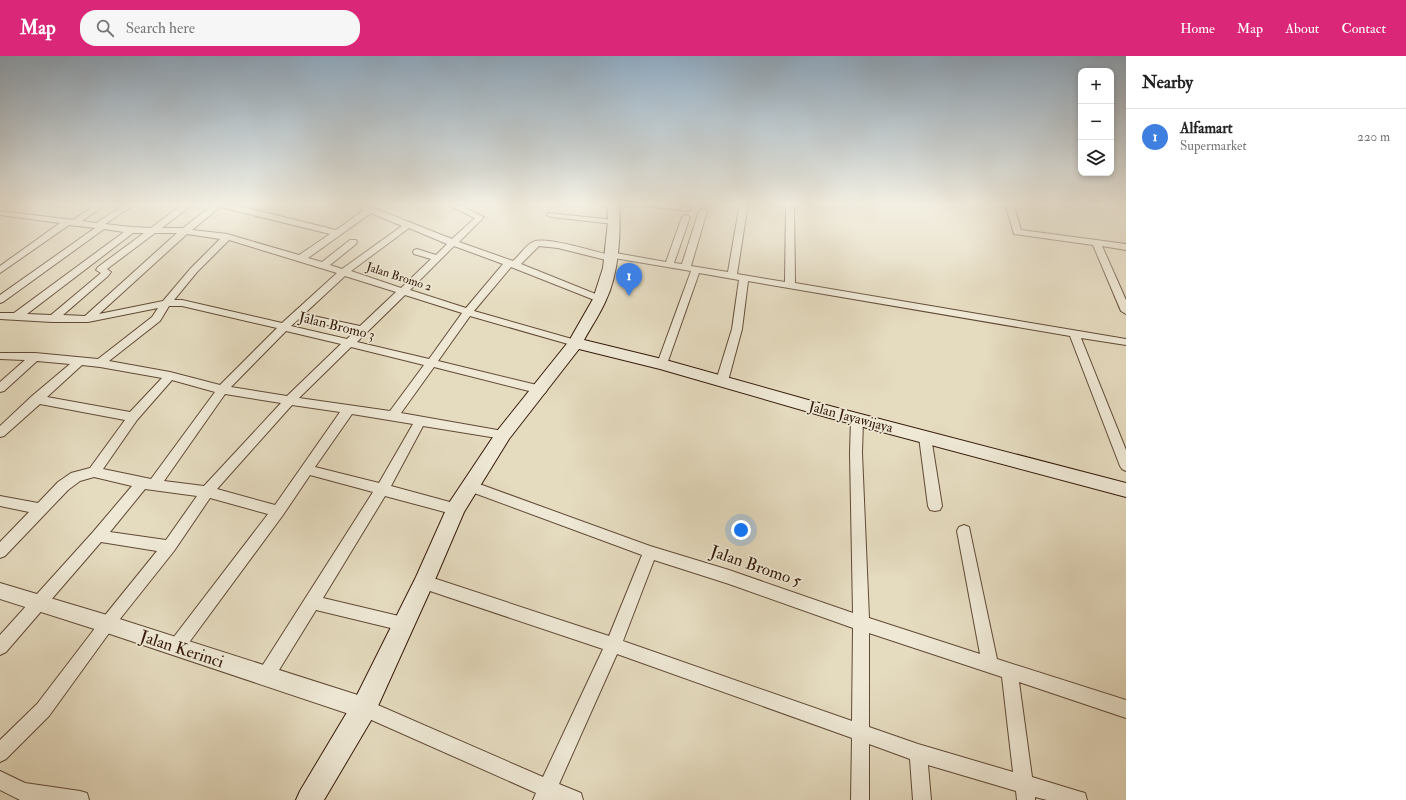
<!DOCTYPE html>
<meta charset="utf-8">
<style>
:root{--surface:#fff;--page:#f6f6f6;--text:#222;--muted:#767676;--line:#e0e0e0;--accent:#db2777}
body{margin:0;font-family:"IM FELL Double Pica",serif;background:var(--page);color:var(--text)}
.controls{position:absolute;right:12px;top:12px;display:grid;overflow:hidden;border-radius:8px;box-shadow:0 2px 6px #0003}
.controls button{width:36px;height:36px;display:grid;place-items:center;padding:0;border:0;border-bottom:1px solid var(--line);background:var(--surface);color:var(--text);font:20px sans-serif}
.you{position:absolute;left:741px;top:474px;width:14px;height:14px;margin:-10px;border:3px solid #fff;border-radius:50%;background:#1a73e8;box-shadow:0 0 0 6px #1a73e833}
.badge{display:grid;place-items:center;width:26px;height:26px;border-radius:50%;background:var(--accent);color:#fff;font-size:13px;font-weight:700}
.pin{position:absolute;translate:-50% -33px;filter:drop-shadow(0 1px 2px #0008)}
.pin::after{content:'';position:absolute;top:21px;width:14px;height:12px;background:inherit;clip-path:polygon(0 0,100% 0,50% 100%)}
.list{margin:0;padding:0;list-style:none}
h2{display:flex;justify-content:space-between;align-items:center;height:52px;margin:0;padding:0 16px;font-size:17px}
h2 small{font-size:13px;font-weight:400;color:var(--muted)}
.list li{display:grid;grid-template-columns:26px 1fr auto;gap:12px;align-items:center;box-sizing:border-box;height:56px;padding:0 16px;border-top:1px solid var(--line)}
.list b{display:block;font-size:15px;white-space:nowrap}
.list p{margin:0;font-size:13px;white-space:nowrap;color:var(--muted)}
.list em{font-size:13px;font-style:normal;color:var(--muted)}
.icon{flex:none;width:22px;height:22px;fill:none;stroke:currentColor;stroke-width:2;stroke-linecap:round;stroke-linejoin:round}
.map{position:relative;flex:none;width:1126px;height:744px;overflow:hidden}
header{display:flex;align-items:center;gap:24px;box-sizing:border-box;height:56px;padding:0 20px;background:var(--accent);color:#fff}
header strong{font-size:19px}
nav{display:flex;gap:22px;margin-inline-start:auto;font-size:14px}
.search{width:280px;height:36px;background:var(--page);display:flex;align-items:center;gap:10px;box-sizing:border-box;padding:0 14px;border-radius:16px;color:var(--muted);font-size:15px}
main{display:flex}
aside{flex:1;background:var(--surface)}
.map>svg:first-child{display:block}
</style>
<header>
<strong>Map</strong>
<div class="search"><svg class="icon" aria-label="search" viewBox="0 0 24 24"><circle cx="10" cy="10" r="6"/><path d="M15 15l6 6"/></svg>Search here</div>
<nav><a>Home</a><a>Map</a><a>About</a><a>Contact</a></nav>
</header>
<main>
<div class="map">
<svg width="1126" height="744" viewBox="0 0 1126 744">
<rect width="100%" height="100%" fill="#e5dbbf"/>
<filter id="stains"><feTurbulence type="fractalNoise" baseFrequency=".005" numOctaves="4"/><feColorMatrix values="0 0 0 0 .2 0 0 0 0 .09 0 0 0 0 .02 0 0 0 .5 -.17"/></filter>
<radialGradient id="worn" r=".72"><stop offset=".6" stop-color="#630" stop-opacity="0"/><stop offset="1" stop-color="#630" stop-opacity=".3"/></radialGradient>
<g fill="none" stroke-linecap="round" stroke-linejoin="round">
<!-- minor casing -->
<g stroke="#614a36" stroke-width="2">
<path id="minor" d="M 98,147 L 108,147 L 82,165 L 96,167 L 127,147 L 137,147 L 105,168 L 131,171 L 151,172 L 184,147 L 194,147 L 162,172 L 183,172 L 215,147 L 226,147 L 336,174 L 364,154 L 349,147 L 361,147 L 452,183 L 475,162 L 444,147 L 455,147 L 484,161 L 459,186 L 513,205 C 519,200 526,189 533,186 C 545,180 592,195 606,198 L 610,196 L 666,206 L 682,161 L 686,159 L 690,161 L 674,207 L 682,208 L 699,155 L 703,153 L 707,155 L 691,210 L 728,216 L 740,147 L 748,147 L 737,218 L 785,226 L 786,147 L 794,147 L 795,227 L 1126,283 L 1126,289 L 1081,282 L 1126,394 L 1126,415 L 1122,413 L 1120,410 L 1070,280 L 748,225 L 742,273 L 728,325 L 726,328 L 718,328 L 716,325 L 732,273 L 739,224 L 699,217 L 667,308 L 666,311 L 658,311 L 657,308 L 691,215 L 614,202 L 610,205 L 558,192 L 539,190 L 521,208 L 603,241 L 605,243 L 603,245 L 597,245 L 511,211 L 474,255 L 579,285 L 580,287 L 575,290 L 470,260 L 438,305 L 541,330 L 545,331 L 547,334 L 545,337 L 541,338 L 434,311 L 401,357 L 503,375 L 507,376 L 509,379 L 507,382 L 503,383 L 423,370 L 391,430 L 461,449 L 463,453 L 461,457 L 456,459 L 385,440 L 323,542 L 403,561 L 408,563 L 411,568 L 408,573 L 403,575 L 316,554 L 271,627 L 265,629 L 259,627 L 257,621 L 259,615 L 373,436 L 310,419 L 283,459 L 182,596 L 176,599 L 170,596 L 168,591 L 170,586 L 268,458 L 210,442 L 174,495 L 112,573 L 49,660 L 6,703 L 0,706 L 0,684 L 37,648 L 102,563 L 157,495 L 101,486 L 6,596 L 0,599 L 0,579 L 93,476 L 132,430 L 94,421 L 80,425 L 68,434 L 5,500 L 0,502 L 0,486 L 29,456 L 0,450 L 0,440 L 38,447 L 58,426 L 71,417 L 90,412 L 125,364 L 40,348 L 4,380 L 0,381 L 0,370 L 32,340 L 70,308 L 37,305 L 4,335 L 0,336 L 0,326 L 25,304 L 0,303 L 0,297 L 35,297 L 98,303 L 152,261 L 158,252 L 88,266 L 52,266 L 0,263 L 0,257 L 14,257 L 124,176 L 104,173 L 3,246 L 0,247 L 0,239 L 95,172 L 69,169 L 0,217 L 0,210 L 60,167 L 0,159 L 0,155 L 73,164 ZM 220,151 L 330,178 L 299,199 L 227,178 L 192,174 ZM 371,157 L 402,170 L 342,213 L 330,209 L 356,188 L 357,186 L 356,184 L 350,184 L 322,206 L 308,202 ZM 409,172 L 447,188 L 436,199 L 417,193 L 414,194 L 413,196 L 414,198 L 431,203 L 401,232 L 351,215 ZM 133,177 L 144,177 L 98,211 L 96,214 L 101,217 L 51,259 L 27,258 ZM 155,177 L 177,177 L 85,260 L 63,259 L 108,220 L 111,216 L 107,213 ZM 187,178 L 220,183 L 191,212 L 163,245 L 99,258 ZM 229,184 L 337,217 L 282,267 L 182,244 L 174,244 L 197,216 ZM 454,190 L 503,208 L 466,252 L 410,234 ZM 345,220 L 396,236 L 360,270 L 304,258 ZM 405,239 L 462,257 L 429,303 L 357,286 ZM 169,250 L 182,250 L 277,272 L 220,329 L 170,316 L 109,305 L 160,265 ZM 299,263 L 355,275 L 347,283 L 291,270 ZM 286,275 L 341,288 L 287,340 L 231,331 ZM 351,291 L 424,309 L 390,355 L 299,342 ZM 82,309 L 100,311 L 162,322 L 130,356 L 47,341 ZM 172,324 L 215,336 L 151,423 L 103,413 L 137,364 ZM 225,338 L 281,347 L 204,430 L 164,425 ZM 292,349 L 340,356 L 275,449 L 217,433 ZM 352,358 L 413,368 L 379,427 L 315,411 ZM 145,433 L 197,440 L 166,484 L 110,476 Z
M 633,147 C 645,147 683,146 691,153 L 687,155 L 637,149 Z
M 820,147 L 833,147 L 833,148 L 829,150 Z
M 1005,147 L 1013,147 L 1021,174 L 1126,188 L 1126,194 L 1102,190 L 1126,244 L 1126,258 L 1121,255 L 1093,189 L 1014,178 Z
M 548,157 L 614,164 L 618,166 L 614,168 L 551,161 L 547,159 Z
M 857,359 L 861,360 L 863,363 L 862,397 L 869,562 L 980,598 L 957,475 L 959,471 L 964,469 L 969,471 L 997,603 L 1126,644 L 1126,662 L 1019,626 L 1032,721 L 1078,735 L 1085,737 L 1087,744 L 1047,744 L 1035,741 L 1035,744 L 1017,744 L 1016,735 L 928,709 L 931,744 L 913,744 L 910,703 L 869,688 L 869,744 L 851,744 L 852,682 L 617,598 L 559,728 L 581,737 L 583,744 L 533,744 L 536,737 L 358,658 L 355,652 L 358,646 L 364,643 L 543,721 L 603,593 L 424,533 L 419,531 L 417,526 L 419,521 L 424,519 L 609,580 L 642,499 L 466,434 L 464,430 L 466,426 L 471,425 L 650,490 L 729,514 L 853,557 L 850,397 L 851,363 L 853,360 ZM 654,504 L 729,528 L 853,572 L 852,665 L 623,585 ZM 869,577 L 1002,621 L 1013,716 L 918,688 L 869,671 Z
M 925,376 L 929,378 L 931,381 L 942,450 L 940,454 L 935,455 L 930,454 L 928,450 L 919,381 L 921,378 Z
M 0,715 L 25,727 L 80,735 L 87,737 L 89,744 L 20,744 L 0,734 Z"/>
</g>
<!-- tertiary casing -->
<g stroke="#614a36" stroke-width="2">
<path id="tertiary" d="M 0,527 L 107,559 L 364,641 L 372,644 L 375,652 L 372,660 L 364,663 L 107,577 L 0,543 Z"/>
</g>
<!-- secondary casing -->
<g stroke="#351a09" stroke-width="2">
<path id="secondary" d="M 607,147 L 619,147 C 621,176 619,217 606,244 C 600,258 591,271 584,284 L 662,303 L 826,349 L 1126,427 L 1126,441 L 826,361 L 660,313 L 579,293 L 509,383 L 464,456 L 434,526 L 373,661 L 324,744 L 296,744 L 300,735 L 355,643 L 416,521 L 449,447 L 497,375 L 569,285 L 593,243 L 603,212 L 608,166 Z"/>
</g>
<!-- minor -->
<use href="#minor" fill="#eee8d5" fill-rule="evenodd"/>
<!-- tertiary -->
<use href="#tertiary" fill="#eee8d5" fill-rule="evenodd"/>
<!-- secondary -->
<use href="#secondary" fill="#eee8d5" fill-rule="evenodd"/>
</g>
<!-- sky -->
<linearGradient id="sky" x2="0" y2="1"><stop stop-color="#8fa9bf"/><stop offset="0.59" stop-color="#f3efe2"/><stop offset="1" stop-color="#f3efe2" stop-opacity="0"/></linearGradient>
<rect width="1126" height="251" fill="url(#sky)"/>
<g text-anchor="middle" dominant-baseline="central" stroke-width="3.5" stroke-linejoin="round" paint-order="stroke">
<!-- far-street labels -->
<g font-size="12" fill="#351a09" stroke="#eee8d5">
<text transform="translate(399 221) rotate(18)">Jalan Bromo 2</text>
</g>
<!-- street labels -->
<g font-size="14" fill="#351a09" stroke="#eee8d5">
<text transform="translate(337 270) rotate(14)">Jalan Bromo 3</text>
<text transform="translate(851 361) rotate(15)">Jalan Jayawijaya</text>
</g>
<!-- near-street labels -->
<g font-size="17" fill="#351a09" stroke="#eee8d5">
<text transform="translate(756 510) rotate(19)">Jalan Bromo 5</text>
<text transform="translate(182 593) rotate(18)">Jalan Kerinci</text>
</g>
</g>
<rect width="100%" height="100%" filter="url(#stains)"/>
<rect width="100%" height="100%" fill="url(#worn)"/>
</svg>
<div class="controls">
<button>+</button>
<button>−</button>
<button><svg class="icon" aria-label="layers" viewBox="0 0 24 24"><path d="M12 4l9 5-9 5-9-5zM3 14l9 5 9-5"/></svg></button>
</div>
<div class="you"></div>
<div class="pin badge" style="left:629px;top:240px;background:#3f7fe0">1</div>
</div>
<aside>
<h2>Nearby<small></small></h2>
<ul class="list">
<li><span class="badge" style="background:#3f7fe0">1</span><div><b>Alfamart</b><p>Supermarket</p></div><em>220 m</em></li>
</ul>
</aside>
</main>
